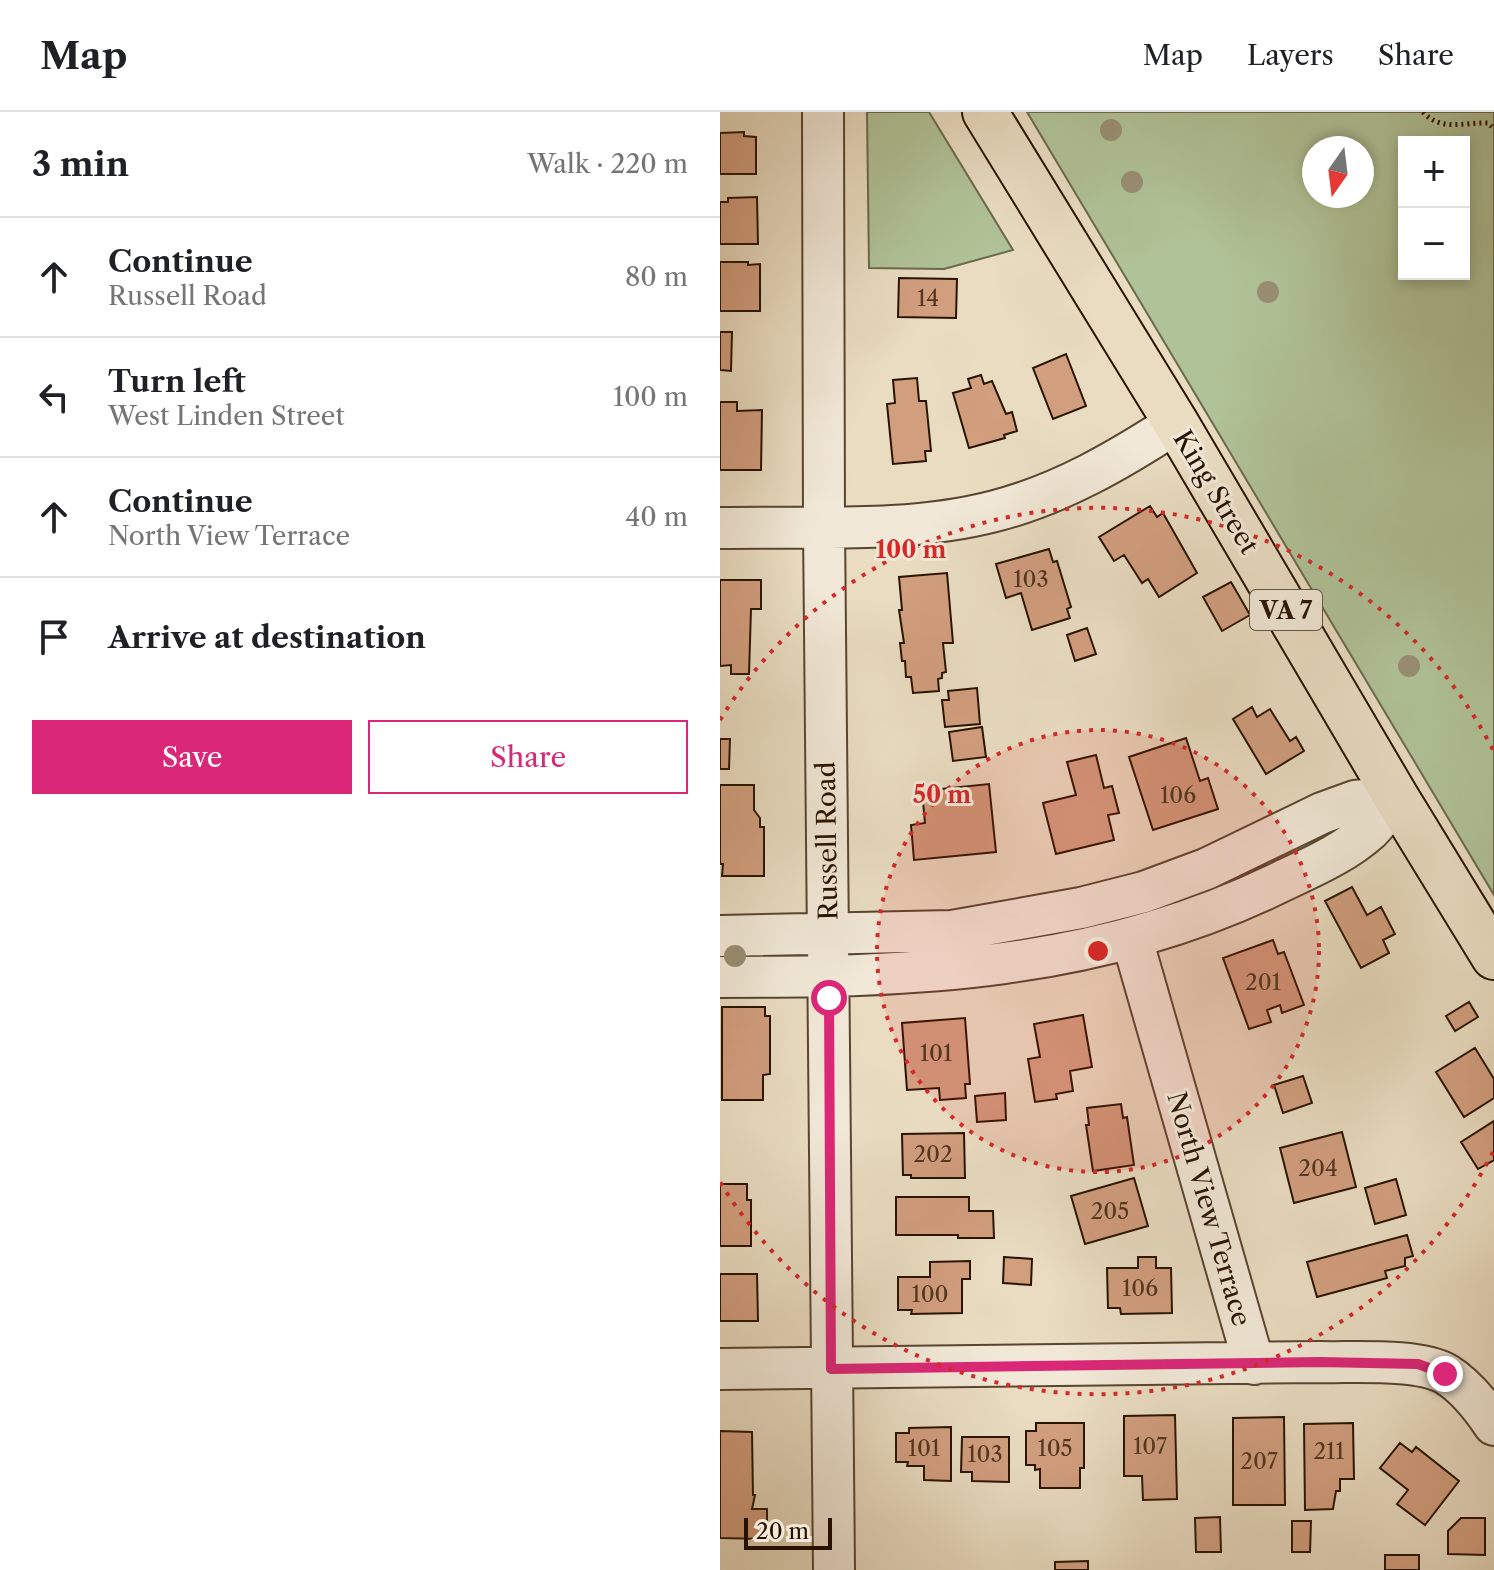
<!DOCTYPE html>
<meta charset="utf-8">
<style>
:root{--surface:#fff;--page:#f2f2f2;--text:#202124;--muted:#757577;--line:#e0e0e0;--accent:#db2777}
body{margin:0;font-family:"Libre Caslon Text",serif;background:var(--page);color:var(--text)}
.controls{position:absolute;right:24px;top:24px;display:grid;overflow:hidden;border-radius:0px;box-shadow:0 4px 12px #0003}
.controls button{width:72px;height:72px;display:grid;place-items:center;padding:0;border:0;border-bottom:2px solid var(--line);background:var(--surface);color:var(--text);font:40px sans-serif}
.compass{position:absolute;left:582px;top:24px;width:72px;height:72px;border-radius:50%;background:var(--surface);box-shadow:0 4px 12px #0003;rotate:194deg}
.scale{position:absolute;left:24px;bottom:20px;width:88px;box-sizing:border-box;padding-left:8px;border:4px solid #291300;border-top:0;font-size:22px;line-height:28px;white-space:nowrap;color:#291300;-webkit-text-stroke:6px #f1e8d7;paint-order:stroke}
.stop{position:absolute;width:24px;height:24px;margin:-18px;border:6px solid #db2777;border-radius:50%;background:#fff}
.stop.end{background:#db2777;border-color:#fff;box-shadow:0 2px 8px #0008}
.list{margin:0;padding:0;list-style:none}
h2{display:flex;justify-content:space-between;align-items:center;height:104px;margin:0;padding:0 32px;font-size:34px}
h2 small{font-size:26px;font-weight:400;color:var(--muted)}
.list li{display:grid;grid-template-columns:52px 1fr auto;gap:24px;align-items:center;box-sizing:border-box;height:120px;padding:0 32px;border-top:2px solid var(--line)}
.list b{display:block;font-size:30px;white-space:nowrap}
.list p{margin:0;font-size:26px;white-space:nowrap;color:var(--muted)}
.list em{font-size:26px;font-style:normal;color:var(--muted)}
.actions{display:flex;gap:16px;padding:24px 32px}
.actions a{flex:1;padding:18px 0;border:2px solid var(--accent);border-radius:0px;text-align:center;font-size:28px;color:var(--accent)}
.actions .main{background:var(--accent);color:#fff}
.icon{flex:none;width:44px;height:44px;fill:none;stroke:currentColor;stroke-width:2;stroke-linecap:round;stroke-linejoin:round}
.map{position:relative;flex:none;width:774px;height:1458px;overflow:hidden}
header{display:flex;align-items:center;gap:48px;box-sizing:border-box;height:112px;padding:0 40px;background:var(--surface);border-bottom:2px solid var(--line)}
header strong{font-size:38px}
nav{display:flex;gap:44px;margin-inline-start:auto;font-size:28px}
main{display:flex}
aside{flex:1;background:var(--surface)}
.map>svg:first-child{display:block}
</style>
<header>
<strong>Map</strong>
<nav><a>Map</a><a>Layers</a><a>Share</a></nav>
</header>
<main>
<aside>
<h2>3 min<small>Walk · 220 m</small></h2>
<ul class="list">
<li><svg class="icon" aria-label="ahead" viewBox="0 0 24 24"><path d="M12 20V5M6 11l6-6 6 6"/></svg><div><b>Continue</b><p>Russell Road</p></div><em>80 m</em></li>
<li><svg class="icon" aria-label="left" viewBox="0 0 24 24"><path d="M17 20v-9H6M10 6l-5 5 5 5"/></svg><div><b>Turn left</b><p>West Linden Street</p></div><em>100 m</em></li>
<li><svg class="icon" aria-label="ahead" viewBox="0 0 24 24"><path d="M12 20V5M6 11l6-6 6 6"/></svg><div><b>Continue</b><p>North View Terrace</p></div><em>40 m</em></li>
<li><svg class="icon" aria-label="arrive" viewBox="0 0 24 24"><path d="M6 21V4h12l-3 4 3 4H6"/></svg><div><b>Arrive at destination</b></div></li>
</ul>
<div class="actions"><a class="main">Save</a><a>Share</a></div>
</aside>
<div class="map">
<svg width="774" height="1458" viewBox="0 0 774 1458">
<rect width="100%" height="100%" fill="#e9dcc1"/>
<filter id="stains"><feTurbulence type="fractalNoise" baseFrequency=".0025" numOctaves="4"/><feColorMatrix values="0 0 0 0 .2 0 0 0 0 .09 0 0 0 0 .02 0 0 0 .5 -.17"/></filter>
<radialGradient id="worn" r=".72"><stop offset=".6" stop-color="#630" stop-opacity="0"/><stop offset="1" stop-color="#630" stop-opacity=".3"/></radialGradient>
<!-- green -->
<path fill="#b0c297" stroke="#6c6a4c" stroke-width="2" fill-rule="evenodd" d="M 147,0 L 209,0 L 293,138 L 224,157 L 149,156 Z
M 307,0 L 774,0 L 774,783 ZM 744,30 L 744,162 L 684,162 L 684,30 ZM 642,36 L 642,84 L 594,84 L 594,36 Z"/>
<!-- building -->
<path fill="#d19e7e" stroke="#291300" stroke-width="2" d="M 24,20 L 24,24 L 36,25 L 36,62 L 0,62 L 0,21 Z
M 37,85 L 38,132 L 0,132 L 0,90 L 8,90 L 8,86 Z
M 0,150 L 28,150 L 28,153 L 40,152 L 40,199 L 0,199 Z
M 179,166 L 237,167 L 236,206 L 178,205 Z
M 0,220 L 12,220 L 11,259 L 0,258 Z
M 346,242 L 366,294 L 333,307 L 313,256 Z
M 261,263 L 264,272 L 272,269 L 286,302 L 292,300 L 297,319 L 284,323 L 285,326 L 249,336 L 233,281 L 251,276 L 248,267 Z
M 197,266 L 199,289 L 206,289 L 211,339 L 205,339 L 206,349 L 173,352 L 167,292 L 175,291 L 173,268 Z
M 0,290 L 17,290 L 17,299 L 42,298 L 41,358 L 0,358 Z
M 430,394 L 437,405 L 443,401 L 477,461 L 439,485 L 428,467 L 422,471 L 404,443 L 394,449 L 379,425 Z
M 329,437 L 333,450 L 337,449 L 351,495 L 347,497 L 350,506 L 312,518 L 301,481 L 286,486 L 276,452 Z
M 227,461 L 233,531 L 223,531 L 226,560 L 222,561 L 222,566 L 218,567 L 219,579 L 193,581 L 191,565 L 186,565 L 185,549 L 182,549 L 180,531 L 184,531 L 179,498 L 182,498 L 179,465 Z
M 0,468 L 41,468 L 41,497 L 31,497 L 29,562 L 11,562 L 11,553 L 0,554 Z
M 511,470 L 530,503 L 502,519 L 483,485 Z
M 367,516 L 376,542 L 355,549 L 347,523 Z
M 257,576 L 260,612 L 225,615 L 222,588 L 229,588 L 228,579 Z
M 532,595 L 537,605 L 550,597 L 570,629 L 576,625 L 584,639 L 546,662 L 513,607 Z
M 262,615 L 266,645 L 233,649 L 229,620 Z
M 466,626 L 480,669 L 488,666 L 498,697 L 433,718 L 409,645 Z
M 0,627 L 10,627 L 9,657 L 0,657 Z
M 376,643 L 384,676 L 392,674 L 399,701 L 388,703 L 394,728 L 336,742 L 323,691 L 356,683 L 347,650 Z
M 269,672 L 276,740 L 194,748 L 191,713 L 205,711 L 202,679 Z
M 0,673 L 34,673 L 34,698 L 40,706 L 40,715 L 44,715 L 44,764 L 2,764 L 3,752 L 0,752 Z
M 632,775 L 647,803 L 661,795 L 675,822 L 663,828 L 669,841 L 641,856 L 605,789 Z
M 553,828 L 558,842 L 564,840 L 584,893 L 562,901 L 560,893 L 547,898 L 551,910 L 529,917 L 503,846 Z
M 749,890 L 758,905 L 735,919 L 726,904 Z
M 2,895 L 45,895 L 45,904 L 50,904 L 50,962 L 43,963 L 43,988 L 2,988 Z
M 363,903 L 372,955 L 350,959 L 353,979 L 336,982 L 337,987 L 315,990 L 308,947 L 320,945 L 314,912 Z
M 245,906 L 250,972 L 245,972 L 246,986 L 220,988 L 219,976 L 187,978 L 182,911 Z
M 755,936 L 774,967 L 774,986 L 744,1005 L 716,960 Z
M 583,964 L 592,991 L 563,1001 L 554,973 Z
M 285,981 L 286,1008 L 257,1010 L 255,984 Z
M 401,992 L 403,1006 L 407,1005 L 414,1053 L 373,1059 L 366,1013 L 369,1013 L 367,996 Z
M 774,1009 L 774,1048 L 758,1057 L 741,1030 Z
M 622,1020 L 636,1075 L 574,1091 L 560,1036 Z
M 244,1021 L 245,1066 L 191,1066 L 191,1063 L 183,1063 L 182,1022 Z
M 414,1066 L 428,1114 L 365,1132 L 351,1084 Z
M 676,1067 L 686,1103 L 655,1112 L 645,1076 Z
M 0,1072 L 27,1072 L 27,1088 L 31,1088 L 31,1134 L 0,1134 Z
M 176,1085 L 249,1085 L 249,1099 L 273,1099 L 274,1126 L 238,1126 L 238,1123 L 176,1123 Z
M 687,1123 L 693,1144 L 685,1146 L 685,1154 L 665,1159 L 667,1166 L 597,1185 L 587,1150 Z
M 284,1145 L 312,1147 L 311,1173 L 283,1171 Z
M 418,1145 L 436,1145 L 436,1156 L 451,1156 L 452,1201 L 401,1202 L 400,1196 L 388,1196 L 387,1156 L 418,1156 Z
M 250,1149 L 250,1167 L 242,1167 L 242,1201 L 191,1202 L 192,1198 L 178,1198 L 178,1165 L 210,1165 L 210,1150 Z
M 0,1162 L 37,1162 L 38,1209 L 0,1209 Z
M 455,1303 L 457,1387 L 423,1388 L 422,1364 L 404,1364 L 404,1304 Z
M 564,1305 L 565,1393 L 513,1393 L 513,1306 Z
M 316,1311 L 364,1311 L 364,1356 L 360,1356 L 360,1376 L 320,1376 L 320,1357 L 315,1358 L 315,1353 L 306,1353 L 306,1319 L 316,1319 Z
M 633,1311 L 634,1367 L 620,1367 L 620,1379 L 616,1379 L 613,1397 L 585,1398 L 584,1312 Z
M 231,1315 L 231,1369 L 204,1368 L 204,1354 L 187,1354 L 188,1350 L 176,1350 L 176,1321 L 189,1321 L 189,1316 Z
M 0,1319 L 32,1320 L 33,1383 L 35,1383 L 32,1397 L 47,1397 L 47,1427 L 0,1426 Z
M 242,1325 L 289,1325 L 289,1370 L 252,1369 L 252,1360 L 241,1360 Z
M 680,1331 L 692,1340 L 696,1335 L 739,1369 L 705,1413 L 677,1392 L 688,1378 L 660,1356 Z
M 500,1405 L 501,1440 L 476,1440 L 475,1406 Z
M 741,1406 L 765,1406 L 765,1443 L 728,1442 L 728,1419 Z
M 572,1409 L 591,1409 L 590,1440 L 572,1440 Z
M 665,1443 L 699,1443 L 699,1458 L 665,1458 Z
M 368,1449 L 368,1458 L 335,1458 L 335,1450 Z"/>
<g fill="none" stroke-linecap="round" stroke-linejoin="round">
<!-- minor casing -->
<g stroke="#594530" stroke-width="44">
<path id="minor" d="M 103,0 L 104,414 L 114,1458
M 0,416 C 90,414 187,422 275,399 C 341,382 399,348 456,311
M 0,824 L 232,819 L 361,796 L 424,780 L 486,757 L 602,701 L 635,689 L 676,685
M 412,827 L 534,1252
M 0,865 C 195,865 376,859 556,772 C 589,756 622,743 650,718 C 660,708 668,696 676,685
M 0,1257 L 600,1250 C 633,1251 698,1246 726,1262 C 744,1273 762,1295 774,1313"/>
</g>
<!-- major casing -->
<g stroke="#291300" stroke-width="48">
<path id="major" d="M 265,0 L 456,311 L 676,685 L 774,845"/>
</g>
<!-- path -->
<path stroke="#291300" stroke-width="5" stroke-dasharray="2 4" stroke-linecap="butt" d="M 703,0 C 721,20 744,10 768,11 L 774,17"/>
<!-- minor -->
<use href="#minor" stroke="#f1e8d7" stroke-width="40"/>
<!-- major -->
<use href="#major" stroke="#e9dcc1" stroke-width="44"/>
</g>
<!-- trees -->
<g fill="#998f74">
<circle cx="391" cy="18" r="11"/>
<circle cx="412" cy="70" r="11"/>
<circle cx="548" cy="180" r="11"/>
<circle cx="689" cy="554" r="11"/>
<circle cx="15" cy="844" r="11"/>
</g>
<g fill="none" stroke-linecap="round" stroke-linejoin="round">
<!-- route -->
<path stroke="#db2777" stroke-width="10" d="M 109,886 L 111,1257 L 600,1250 L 698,1252 L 725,1262"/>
</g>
<!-- distance rings -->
<circle cx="378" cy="839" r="221" fill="#d62828" fill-opacity=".12"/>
<g fill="none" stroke="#d62828" stroke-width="4" stroke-dasharray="4 8">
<circle cx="378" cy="839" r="221"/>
<path d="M773 1040A443 443 0 0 1 0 1070M0 608A443 443 0 0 1 773 638"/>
</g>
<g text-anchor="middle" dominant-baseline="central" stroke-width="6" stroke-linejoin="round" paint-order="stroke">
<!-- number labels -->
<g font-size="22" fill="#533620">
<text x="208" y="186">14</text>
<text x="311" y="467">103</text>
<text x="458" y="683">106</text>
<text x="543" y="870">201</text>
<text x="216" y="941">101</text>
<text x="213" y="1042">202</text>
<text x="598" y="1056">204</text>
<text x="390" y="1099">205</text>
<text x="420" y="1176">106</text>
<text x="210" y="1182">100</text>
<text x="430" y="1334">107</text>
<text x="204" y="1336">101</text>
<text x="335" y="1336">105</text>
<text x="609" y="1339">211</text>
<text x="265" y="1342">103</text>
<text x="539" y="1349">207</text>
</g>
<!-- shield labels -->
<rect fill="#f1e8d7" stroke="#655340" stroke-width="2" x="530" y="478" width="72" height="40" rx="6"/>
<g font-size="24" font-weight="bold" fill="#291300">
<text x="566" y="498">VA 7</text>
</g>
<!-- street labels -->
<g font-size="26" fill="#291300" stroke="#f1e8d7">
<text transform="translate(496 380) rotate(59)">King Street</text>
<text transform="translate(107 729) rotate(-91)">Russell Road</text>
<text transform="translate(489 1097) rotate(74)">North View Terrace</text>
</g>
</g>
<circle cx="378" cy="839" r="12" fill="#d62828" stroke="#f1e8d7" stroke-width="4"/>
<g font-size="24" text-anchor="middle" font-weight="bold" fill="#d62828" stroke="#f1e8d7" stroke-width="6" stroke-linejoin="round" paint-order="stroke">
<text x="191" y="446">100 m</text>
<text x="222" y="691">50 m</text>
</g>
<rect width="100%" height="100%" filter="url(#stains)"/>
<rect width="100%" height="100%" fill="url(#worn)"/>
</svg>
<div class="controls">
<button>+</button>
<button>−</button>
</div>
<svg class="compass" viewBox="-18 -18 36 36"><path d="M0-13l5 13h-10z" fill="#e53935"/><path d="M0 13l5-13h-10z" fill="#757577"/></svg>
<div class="scale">20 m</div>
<div class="stop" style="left:109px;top:886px"></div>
<div class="stop end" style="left:725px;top:1262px"></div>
</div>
</main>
